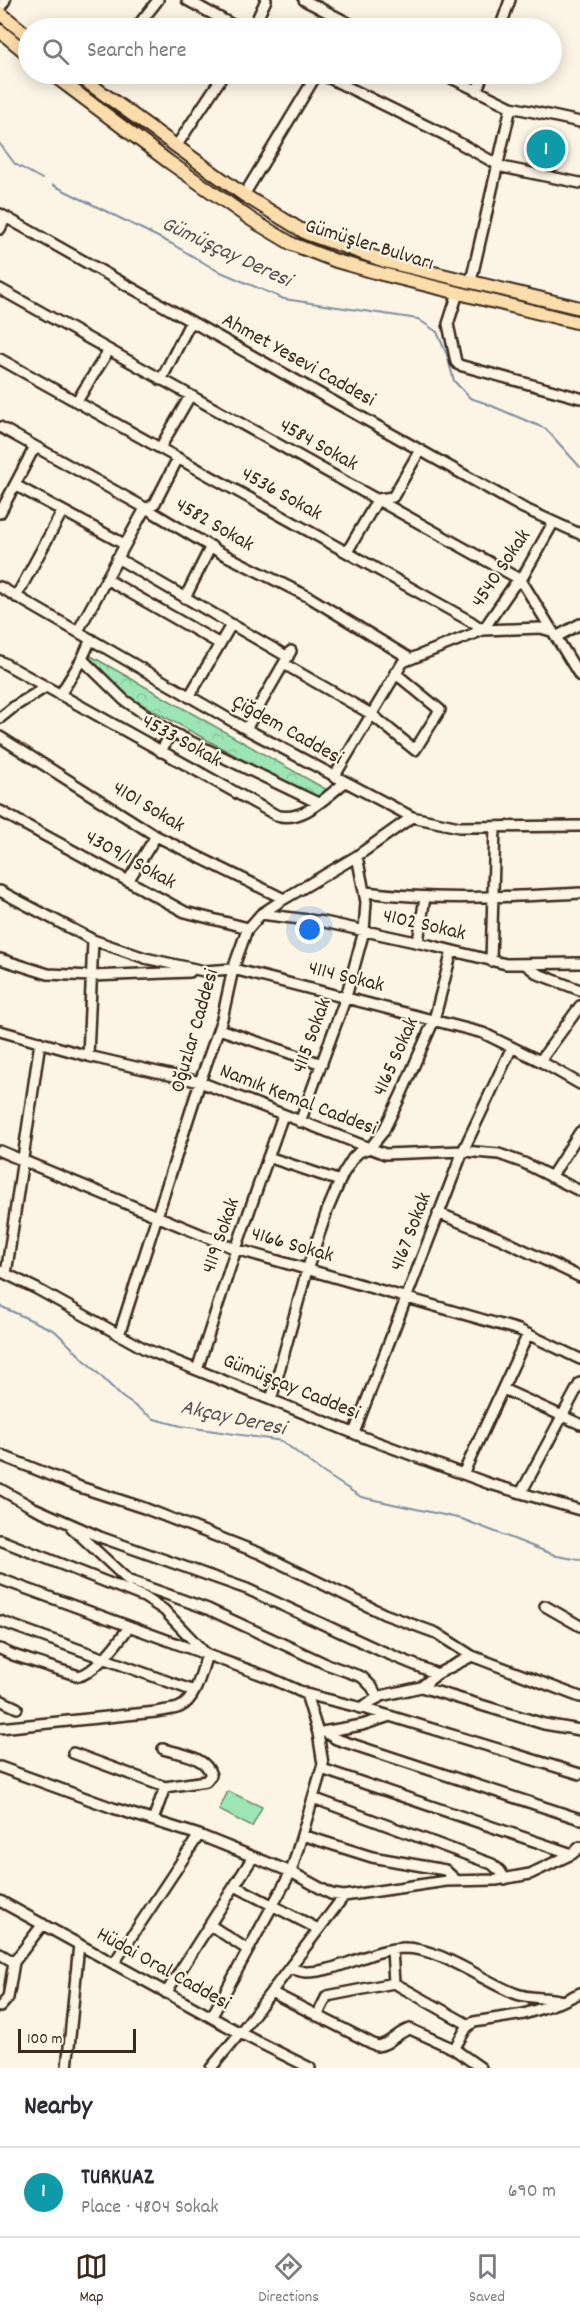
<!DOCTYPE html>
<meta charset="utf-8">
<style>
:root{--surface:#fff;--page:#f7f7f7;--text:#2b2b33;--muted:#7c7c81;--line:#e1e1e2;--accent:#3b2a1e}
body{margin:0;font-family:Dekko,sans-serif;background:var(--page);color:var(--text)}
.scale{position:absolute;left:18px;bottom:15px;width:118px;box-sizing:border-box;padding-left:6px;border:3px solid #3b2a1e;border-top:0;font-size:16px;line-height:21px;white-space:nowrap;color:#3b2a1e;-webkit-text-stroke:4px #fcf5e5;paint-order:stroke}
.you{position:absolute;left:310px;top:930px;width:21px;height:21px;margin:-15px;border:4px solid #fff;border-radius:50%;background:#1a73e8;box-shadow:0 0 0 9px #1a73e833}
.badge{display:grid;place-items:center;width:39px;height:39px;border-radius:50%;background:var(--accent);color:#fff;font-size:20px;font-weight:700}
.pin{position:absolute;translate:-50% -50%;border:3px solid #fff;box-shadow:0 2px 6px #0006}
.list{margin:0;padding:0;list-style:none}
h2{display:flex;justify-content:space-between;align-items:center;height:78px;margin:0;padding:0 24px;font-size:26px}
h2 small{font-size:20px;font-weight:400;color:var(--muted)}
.list li{display:grid;grid-template-columns:39px 1fr auto;gap:18px;align-items:center;box-sizing:border-box;height:90px;padding:0 24px;border-top:2px solid var(--line)}
.list b{display:block;font-size:22px;white-space:nowrap}
.list p{margin:0;font-size:20px;white-space:nowrap;color:var(--muted)}
.list em{font-size:20px;font-style:normal;color:var(--muted)}
.icon{flex:none;width:33px;height:33px;fill:none;stroke:currentColor;stroke-width:2;stroke-linecap:round;stroke-linejoin:round}
.map{position:relative;flex:none;width:580px;height:2068px;overflow:hidden}
.search{position:absolute;background:var(--surface);box-shadow:0 3px 15px #0003;left:18px;right:18px;top:18px;height:66px;display:flex;align-items:center;gap:15px;box-sizing:border-box;padding:0 21px;border-radius:33px;color:var(--muted);font-size:22px}
.sheet{height:168px;background:var(--surface)}
nav{display:flex;justify-content:space-around;align-items:center;box-sizing:border-box;height:84px;border-top:2px solid var(--line);background:var(--surface);font-size:16px;color:var(--muted)}
nav a{display:grid;justify-items:center;gap:3px}
nav .on{color:var(--accent)}
.map>svg:first-child{display:block}
</style>
<div class="map">
<svg width="580" height="2068" viewBox="0 0 580 2068">
<defs>
<pattern id="park-crowns" width="20" height="18" patternUnits="userSpaceOnUse" patternTransform="scale(1.5)"><rect width="20" height="18" fill="#9ce6b5"/><path d="M2 6a3 3 0 1 1 6 0M12 15a3 3 0 1 1 6 0" fill="none" stroke="#87c59b"/></pattern>
</defs>
<rect width="100%" height="100%" fill="#fcf5e5"/>
<filter id="ink" filterUnits="userSpaceOnUse"><feTurbulence type="fractalNoise" baseFrequency=".0167" numOctaves="2"/><feDisplacementMap in="SourceGraphic" scale="12" xChannelSelector="R" yChannelSelector="G"/><feConvolveMatrix kernelMatrix="1 2 1 2 8 2 1 2 1" color-interpolation-filters="sRGB"/></filter>
<g filter="url(#ink)">
<!-- park -->
<path fill="url(#park-crowns)" stroke="#6c886a" stroke-width="1.5" d="M 91,656 L 327,790 L 321,797 L 313,798 L 103,683 L 83,668 Z"/>
<!-- pitch -->
<path fill="#9ce6b5" stroke="#6c886a" stroke-width="1.5" d="M 228,1791 L 262,1807 L 252,1827 L 219,1810 Z"/>
<g fill="none" stroke-linecap="round" stroke-linejoin="round">
<!-- stream -->
<path stroke="#7f8fa0" stroke-width="2" d="M 0,144 L 15,164 L 42,179
M 53,185 L 172,244 L 216,270 L 284,299 L 418,319 L 437,332 L 447,355 L 454,381 L 470,398 L 485,403 L 546,429 L 580,467
M 0,1306 L 55,1331 L 122,1397 L 154,1419 L 181,1426 L 282,1441 L 321,1471 L 361,1497 L 462,1519 L 557,1556 L 580,1560"/>
<!-- minor casing -->
<g stroke="#3b2a1e" stroke-width="14">
<path id="minor" d="M 187,0 L 238,28
M 304,0 L 358,28
M 0,8 L 5,0
M 136,28 L 158,0
M 253,28 L 266,0
M 500,28 L 510,0
M 321,74 L 445,135 L 502,167 L 580,183
M 443,74 L 511,107 L 580,122
M 92,85 L 101,74
M 477,91 L 483,74
M 177,145 L 224,74
M 244,195 L 317,74
M 0,214 L 523,508 L 580,534
M 0,229 L 6,217
M 471,281 L 511,107
M 0,289 L 521,580 L 580,676
M 458,293 L 448,324 L 456,362 L 459,365 L 580,398
M 0,359 L 470,621 L 483,630 L 541,628 L 551,631
M 161,380 L 191,321
M 77,401 L 109,350
M 0,427 L 149,510 L 221,553 L 309,597 L 409,658
M 160,448 L 190,396
M 15,485 L 124,544
M 0,513 L 32,452 L 38,448
M 347,552 L 378,499 L 393,497 L 420,450
M 117,558 L 288,657
M 106,579 L 220,644
M 0,587 L 246,729 L 412,817 L 459,827 L 580,826
M 16,597 L 62,512
M 185,598 L 211,546
M 78,631 L 143,512 L 155,503 L 178,458
M 556,637 L 580,624
M 82,659 L 124,700 L 171,732 L 318,803
M 0,661 L 276,815 C 302,823 325,798 344,783
M 284,664 L 371,714 L 415,750 L 440,710 L 395,673
M 60,695 L 82,659 L 91,639
M 189,697 L 231,625
M 0,718 L 15,706 L 46,687
M 246,729 L 291,651
M 0,737 L 156,836 L 284,899
M 161,752 L 171,732
M 334,777 L 403,662 L 483,630 L 514,585 L 521,580 L 553,523
M 0,811 L 185,912 L 248,928
M 128,881 L 156,836
M 0,891 L 93,940 L 88,1056
M 365,892 C 436,901 508,897 580,893
M 261,914 L 324,922 L 429,945 L 506,964 L 580,963
M 93,940 L 145,958 L 204,971 L 233,969 L 483,1033 L 540,1061 L 580,1084
M 418,942 L 425,897
M 0,959 L 48,974 L 92,976 L 190,972
M 491,961 L 495,827
M 526,965 L 538,974 L 580,990
M 219,1029 L 322,1064
M 0,1031 L 88,1056 L 200,1082 L 385,1154 L 463,1151 L 499,1154 L 524,1163 L 580,1191
M 540,1061 L 580,1006
M 300,1122 L 346,997 L 364,931 L 366,902 L 357,856
M 0,1151 L 236,1249 L 519,1330 L 580,1359
M 268,1157 L 340,1181
M 551,1177 L 580,1132
M 438,1213 L 499,1238 L 580,1277
M 0,1271 L 37,1289 L 145,1349 L 363,1437 L 490,1484 L 580,1510
M 6,1274 L 40,1042
M 119,1335 L 200,1082 L 222,1019 L 233,969 L 247,930 L 261,914 L 284,899 L 357,856 L 412,817
M 197,1370 L 236,1249 L 283,1115
M 503,1389 L 580,1424
M 271,1400 L 307,1270 L 327,1211 L 343,1174 L 353,1158 L 359,1152 L 370,1148 L 383,1132 L 401,1095 L 434,1020 L 452,951
M 354,1433 L 463,1151 L 512,1047
M 0,1455 L 80,1487 L 144,1508 L 259,1553 L 384,1614 L 436,1633 L 472,1656 L 580,1697
M 463,1474 L 528,1334
M 0,1489 L 32,1507 L 100,1537 L 247,1589 L 379,1650 L 437,1674
M 521,1493 L 580,1383
M 72,1528 L 130,1582
M 0,1540 L 144,1597 L 164,1610 L 207,1655 C 201,1671 197,1699 180,1707 C 174,1710 163,1710 156,1712 L 0,1728
M 0,1579 L 268,1677 L 306,1694 L 370,1710 L 580,1774
M 127,1580 L 208,1609 L 326,1664 L 362,1677 L 372,1687 L 378,1698
M 545,1606 L 580,1626
M 0,1621 L 194,1691
M 0,1649 L 13,1655 L 79,1676 C 96,1672 119,1641 129,1627
M 421,1687 L 544,1724 L 580,1730
M 0,1700 L 17,1708
M 360,1708 L 381,1696 L 421,1687 L 437,1674 L 472,1656
M 322,1732 L 362,1725 L 390,1716
M 325,1732 L 336,1739 L 580,1819
M 73,1753 L 165,1787
M 0,1767 L 113,1808 L 199,1835 L 291,1872 L 331,1894 L 344,1896 L 446,1881 L 496,1880 L 530,1874 L 572,1854 L 580,1847
M 322,1769 L 572,1854
M 313,1798 L 492,1864 L 500,1871 L 505,1879
M 153,1820 L 165,1787 L 206,1781 L 211,1775 C 206,1756 180,1754 163,1749
M 302,1835 L 372,1857 L 445,1870 L 456,1880
M 235,1886 L 318,1929
M 0,1901 L 240,2033 L 310,2068
M 210,1925 L 248,1950
M 392,1950 L 394,1983
M 0,1954 L 14,1962
M 114,1963 L 199,1835
M 289,1968 C 294,1969 301,1972 306,1972 C 340,1972 370,1949 404,1948 C 440,1948 481,1980 514,1993 C 530,2000 547,1996 563,2001
M 271,1992 L 377,2046 C 390,2045 397,2032 410,2029 L 454,2049 L 481,2068
M 166,1993 L 253,1857
M 0,2007 L 8,1998 L 14,1962 L 43,1924
M 212,2016 L 291,1872 L 313,1798 L 323,1764 L 318,1733 L 306,1694
M 317,2016 L 327,1996 L 394,1983 L 469,2025
M 454,2049 L 467,2027 L 474,2022 L 524,2014 L 563,2001 L 580,1993
M 67,2068 L 79,1944
M 211,2068 L 240,2033 L 344,1896"/>
</g>
<!-- major casing -->
<g stroke="#3b2a1e" stroke-width="16">
<path id="major" d="M 0,13 L 28,36
M 0,31 L 28,54
M 52,74 L 169,162 L 252,220 L 292,244 L 336,261 L 382,274 L 580,323
M 76,74 L 244,195 L 306,233 L 388,262 L 580,308"/>
</g>
<!-- minor -->
<use href="#minor" stroke="#fcf5e5" stroke-width="9"/>
<!-- major -->
<use href="#major" stroke="#fbddab" stroke-width="12"/>
</g>
</g>
<g text-anchor="middle" dominant-baseline="central" stroke-width="4.5" stroke-linejoin="round" paint-order="stroke">
<!-- street labels -->
<g font-size="21" fill="#3b2a1e" stroke="#fcf5e5">
<text transform="translate(369 246) rotate(17)">Gümüşler Bulvarı</text>
<text transform="translate(298 361) rotate(29)">Ahmet Yesevi Caddesi</text>
<text transform="translate(318 446) rotate(29)">4584 Sokak</text>
<text transform="translate(281 495) rotate(29)">4536 Sokak</text>
<text transform="translate(214 526) rotate(30)">4582 Sokak</text>
<text transform="translate(502 569) rotate(-56)">4540 Sokak</text>
<text transform="translate(287 731) rotate(29)">Çiğdem Caddesi</text>
<text transform="translate(181 742) rotate(29)">4533 Sokak</text>
<text transform="translate(148 808) rotate(31)">4101 Sokak</text>
<text transform="translate(130 861) rotate(29)">4309/1 Sokak</text>
<text transform="translate(424 926) rotate(13)">4102 Sokak</text>
<text transform="translate(346 978) rotate(14)">4114 Sokak</text>
<text transform="translate(196 1031) rotate(-74)">Oğuzlar Caddesi</text>
<text transform="translate(313 1036) rotate(-70)">4115 Sokak</text>
<text transform="translate(397 1057) rotate(-66)">4165 Sokak</text>
<text transform="translate(298 1101) rotate(21)">Namık Kemal Caddesi</text>
<text transform="translate(412 1232) rotate(-69)">4167 Sokak</text>
<text transform="translate(222 1236) rotate(-71)">4119 Sokak</text>
<text transform="translate(292 1246) rotate(16)">4166 Sokak</text>
<text transform="translate(291 1388) rotate(22)">Gümüşçay Caddesi</text>
<text transform="translate(163 1970) rotate(29)">Hüdai Oral Caddesi</text>
</g>
<!-- water labels -->
<g font-size="22" font-style="italic" fill="#585454" stroke="#fcf5e5">
<text transform="translate(226 253) rotate(25)">Gümüşçay Deresi</text>
<text transform="translate(233 1419) rotate(12)">Akçay Deresi</text>
</g>
</g>
</svg>
<div class="scale">100 m</div>
<div class="you"></div>
<div class="pin badge" style="left:546px;top:149px;background:#0f9aa8">1</div>
<div class="search"><svg class="icon" aria-label="search" viewBox="0 0 24 24"><circle cx="10" cy="10" r="6"/><path d="M15 15l6 6"/></svg>Search here</div>
</div>
<section class="sheet">
<h2>Nearby<small></small></h2>
<ul class="list">
<li><span class="badge" style="background:#0f9aa8">1</span><div><b>TURKUAZ</b><p>Place · 4804 Sokak</p></div><em>690 m</em></li>
</ul>
</section>
<nav>
<a class="on"><svg class="icon" aria-label="map" viewBox="0 0 24 24"><path d="M3 6l6-2 6 2 6-2v14l-6 2-6-2-6 2zM9 4v14M15 6v14"/></svg>Map</a>
<a><svg class="icon" aria-label="directions" viewBox="0 0 24 24"><path d="M12 3l9 9-9 9-9-9zM9 14v-3h6M13 9l2 2-2 2"/></svg>Directions</a>
<a><svg class="icon" aria-label="saved" viewBox="0 0 24 24"><path d="M7 4h10v16l-5-4-5 4z"/></svg>Saved</a>
</nav>
